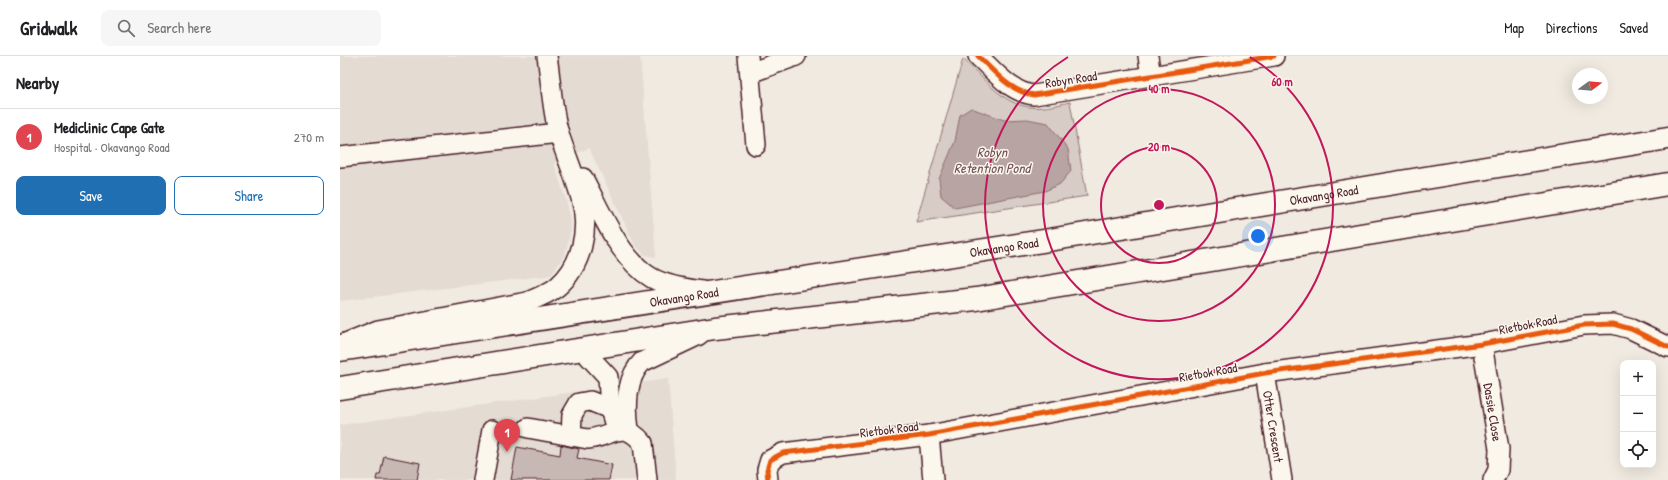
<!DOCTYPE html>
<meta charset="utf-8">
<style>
:root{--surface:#fff;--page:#f6f6f6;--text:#202124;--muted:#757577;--line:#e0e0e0;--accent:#1f6fb2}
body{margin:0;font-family:"Patrick Hand",sans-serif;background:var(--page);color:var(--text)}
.controls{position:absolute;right:12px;bottom:12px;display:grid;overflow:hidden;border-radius:8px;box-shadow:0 4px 16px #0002}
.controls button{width:36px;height:36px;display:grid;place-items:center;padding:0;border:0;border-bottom:1px solid var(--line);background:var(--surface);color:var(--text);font:20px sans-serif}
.compass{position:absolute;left:1232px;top:12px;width:36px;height:36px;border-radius:50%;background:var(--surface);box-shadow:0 4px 16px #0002;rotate:74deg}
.you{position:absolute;left:918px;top:180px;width:14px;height:14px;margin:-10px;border:3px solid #fff;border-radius:50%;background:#1a73e8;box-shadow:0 0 0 6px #1a73e833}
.badge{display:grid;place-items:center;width:26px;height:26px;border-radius:50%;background:var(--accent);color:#fff;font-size:13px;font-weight:700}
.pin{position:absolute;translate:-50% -33px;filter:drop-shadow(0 1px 2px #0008)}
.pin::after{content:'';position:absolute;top:21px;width:14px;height:12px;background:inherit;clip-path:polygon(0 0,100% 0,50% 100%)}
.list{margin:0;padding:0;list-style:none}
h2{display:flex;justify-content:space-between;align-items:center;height:52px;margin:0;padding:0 16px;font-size:17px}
h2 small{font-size:13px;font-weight:400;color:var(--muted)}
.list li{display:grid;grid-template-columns:26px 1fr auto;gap:12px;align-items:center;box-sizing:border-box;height:56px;padding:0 16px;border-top:1px solid var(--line)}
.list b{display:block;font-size:15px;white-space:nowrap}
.list p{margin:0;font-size:13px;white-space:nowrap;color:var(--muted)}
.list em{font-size:13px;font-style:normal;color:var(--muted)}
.actions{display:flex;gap:8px;padding:12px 16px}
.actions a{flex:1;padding:9px 0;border:1px solid var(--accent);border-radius:8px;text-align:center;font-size:14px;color:var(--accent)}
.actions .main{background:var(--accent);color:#fff}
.icon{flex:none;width:22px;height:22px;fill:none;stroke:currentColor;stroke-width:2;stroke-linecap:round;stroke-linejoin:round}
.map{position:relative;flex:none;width:1328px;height:424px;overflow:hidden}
header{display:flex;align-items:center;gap:24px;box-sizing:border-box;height:56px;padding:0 20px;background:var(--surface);border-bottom:1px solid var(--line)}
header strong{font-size:19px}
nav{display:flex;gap:22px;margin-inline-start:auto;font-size:14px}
.search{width:280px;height:36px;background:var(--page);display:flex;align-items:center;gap:10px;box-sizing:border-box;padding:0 14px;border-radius:8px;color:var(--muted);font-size:15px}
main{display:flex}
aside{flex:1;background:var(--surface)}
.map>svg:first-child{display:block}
</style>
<header>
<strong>Gridwalk</strong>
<div class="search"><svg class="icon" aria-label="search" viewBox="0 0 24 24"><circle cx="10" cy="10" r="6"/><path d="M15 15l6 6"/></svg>Search here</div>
<nav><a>Map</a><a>Directions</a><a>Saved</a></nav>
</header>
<main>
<aside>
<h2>Nearby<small></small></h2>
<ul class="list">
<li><span class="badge" style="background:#e0444e">1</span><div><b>Mediclinic Cape Gate</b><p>Hospital · Okavango Road</p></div><em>270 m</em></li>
</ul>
<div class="actions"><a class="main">Save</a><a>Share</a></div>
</aside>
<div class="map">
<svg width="1328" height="424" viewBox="0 0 1328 424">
<rect width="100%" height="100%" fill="#f0eae0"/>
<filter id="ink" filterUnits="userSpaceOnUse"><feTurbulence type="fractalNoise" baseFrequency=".025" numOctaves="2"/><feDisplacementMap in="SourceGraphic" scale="8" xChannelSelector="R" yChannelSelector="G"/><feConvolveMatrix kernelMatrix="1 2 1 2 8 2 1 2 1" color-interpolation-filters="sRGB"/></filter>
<g filter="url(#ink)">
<!-- built -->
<path fill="#e4dbd2" d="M 0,0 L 300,0 L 316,201 L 305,199 L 295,189 L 249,92 L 214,107 L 228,151 L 231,174 L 225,198 L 211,219 L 0,245 Z
M 328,323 L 336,424 L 0,424 L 0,369 Z"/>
<!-- green -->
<path fill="#d8ccc6" stroke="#917678" d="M 623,3 C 641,19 660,45 684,50 C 699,54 716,49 730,46 L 747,140 L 576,166 Z"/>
<!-- water -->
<path fill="#b8a4a2" stroke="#8c6f72" d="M 631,52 L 664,64 L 687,63 L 708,67 L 728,93 L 731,115 L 720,128 L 705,135 L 615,152 L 601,140 L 599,123 L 615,85 L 620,59 Z"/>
<!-- building -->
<path fill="#c8b8b3" stroke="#4a1f2b" d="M 221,389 L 239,393 L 237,402 L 272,409 L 269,424 L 171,424 L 177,391 L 220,399 Z
M 44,400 L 80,407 L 77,424 L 36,424 L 37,419 L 40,419 Z"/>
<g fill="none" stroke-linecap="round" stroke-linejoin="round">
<!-- minor casing -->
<g stroke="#4a1f2b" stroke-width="22">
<g id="minor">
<path d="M 408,0 L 416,89"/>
<path d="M 638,0 C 655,16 670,36 694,39 L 934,0"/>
<path d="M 808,0 L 811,21"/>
<path d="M 410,17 L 456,0"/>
<path d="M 0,101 L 219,77"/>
<path d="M 243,122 C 261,155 279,203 312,222 C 327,230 346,233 362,235"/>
<path d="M 3,288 L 38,274 L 187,246 C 197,242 208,238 217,231 C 242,210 250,173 241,142 C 235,120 226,100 219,78 C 212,55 211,25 207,0"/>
<path id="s1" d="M 1142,288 L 1159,393 L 1158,414 L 1153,424"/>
<path d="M 243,294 L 268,321 L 270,353 L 276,373"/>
<path id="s2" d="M 925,317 L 942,424"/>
<path d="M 188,372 L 248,383 C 272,381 282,362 303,387 L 307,424"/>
<path d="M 289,374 C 286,352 285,323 302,306 L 359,279"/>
<path d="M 589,379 L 593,424"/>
<path d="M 231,380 L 232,359 L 239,347 L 250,345 L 270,353"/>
<path d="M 143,424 L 152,374"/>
<path d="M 428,424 L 427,414 L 430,404 L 443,397 L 589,379 L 925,317 L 1142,288 L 1244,269 L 1273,268 L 1291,273 L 1328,291"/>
</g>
</g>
<!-- major casing -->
<g stroke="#4a1f2b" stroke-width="25">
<g id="major">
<path id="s3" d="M 0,294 L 703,185 L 1328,82"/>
<path d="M 0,332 L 375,272 L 636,243 L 1328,128"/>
</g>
</g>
<!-- minor -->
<use href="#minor" stroke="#fbf7ec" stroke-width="19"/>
<!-- major -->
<use href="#major" stroke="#fbf7ec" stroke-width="22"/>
<!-- cycleway casing -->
<g stroke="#fbf7ec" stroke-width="8">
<path id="cycleway" d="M 638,0 C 655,16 670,36 694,39 L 934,0
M 428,424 L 427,414 L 430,404 L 443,397 L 589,379 L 925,317 L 1142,288 L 1244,269 L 1273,268 L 1291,273 L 1328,291"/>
</g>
<!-- cycleway -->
<use href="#cycleway" stroke="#e8590c" stroke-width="5"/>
</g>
</g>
<!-- distance rings -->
<g fill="none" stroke="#c2185b" stroke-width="2">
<circle cx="819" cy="149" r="58"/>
<circle cx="819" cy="149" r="116"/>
<path d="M910 1A174 174 0 1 1 728 1"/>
</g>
<g text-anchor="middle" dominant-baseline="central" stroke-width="3" stroke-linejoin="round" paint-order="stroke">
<!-- street labels -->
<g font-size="13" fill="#4a1f2b" stroke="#fbf7ec">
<text transform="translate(731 23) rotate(-9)">Robyn Road</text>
<text stroke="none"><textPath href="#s3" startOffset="996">Okavango Road</textPath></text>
<text stroke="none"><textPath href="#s3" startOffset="672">Okavango Road</textPath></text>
<text stroke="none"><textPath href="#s3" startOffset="348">Okavango Road</textPath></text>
<text transform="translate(1188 268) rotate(-11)">Rietbok Road</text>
<text transform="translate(868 316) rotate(-10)">Rietbok Road</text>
<text stroke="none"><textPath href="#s1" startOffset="69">Dassie Close</textPath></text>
<text stroke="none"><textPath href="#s2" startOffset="54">Otter Crescent</textPath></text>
<text transform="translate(549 373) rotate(-7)">Rietbok Road</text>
</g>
<!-- water labels -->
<g font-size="14" font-style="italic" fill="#704e55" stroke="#fbf7ec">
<text x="652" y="95">Robyn<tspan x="652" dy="16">Retention Pond</tspan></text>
</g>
</g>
<circle cx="819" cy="149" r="6" fill="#c2185b" stroke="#fbf7ec" stroke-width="2"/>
<g font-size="12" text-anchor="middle" font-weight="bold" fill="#c2185b" stroke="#fbf7ec" stroke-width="3" stroke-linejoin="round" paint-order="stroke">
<text x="942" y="30">60 m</text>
<text x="819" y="37">40 m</text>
<text x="819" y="95">20 m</text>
</g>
</svg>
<div class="controls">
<button>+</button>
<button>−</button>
<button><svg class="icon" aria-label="locate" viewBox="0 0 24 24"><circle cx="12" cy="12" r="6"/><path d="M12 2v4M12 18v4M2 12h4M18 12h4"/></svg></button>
</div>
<svg class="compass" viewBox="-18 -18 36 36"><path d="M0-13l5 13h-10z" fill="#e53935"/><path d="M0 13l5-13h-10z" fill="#757577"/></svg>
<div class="you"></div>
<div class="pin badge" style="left:167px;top:396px;background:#e0444e">1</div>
</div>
</main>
